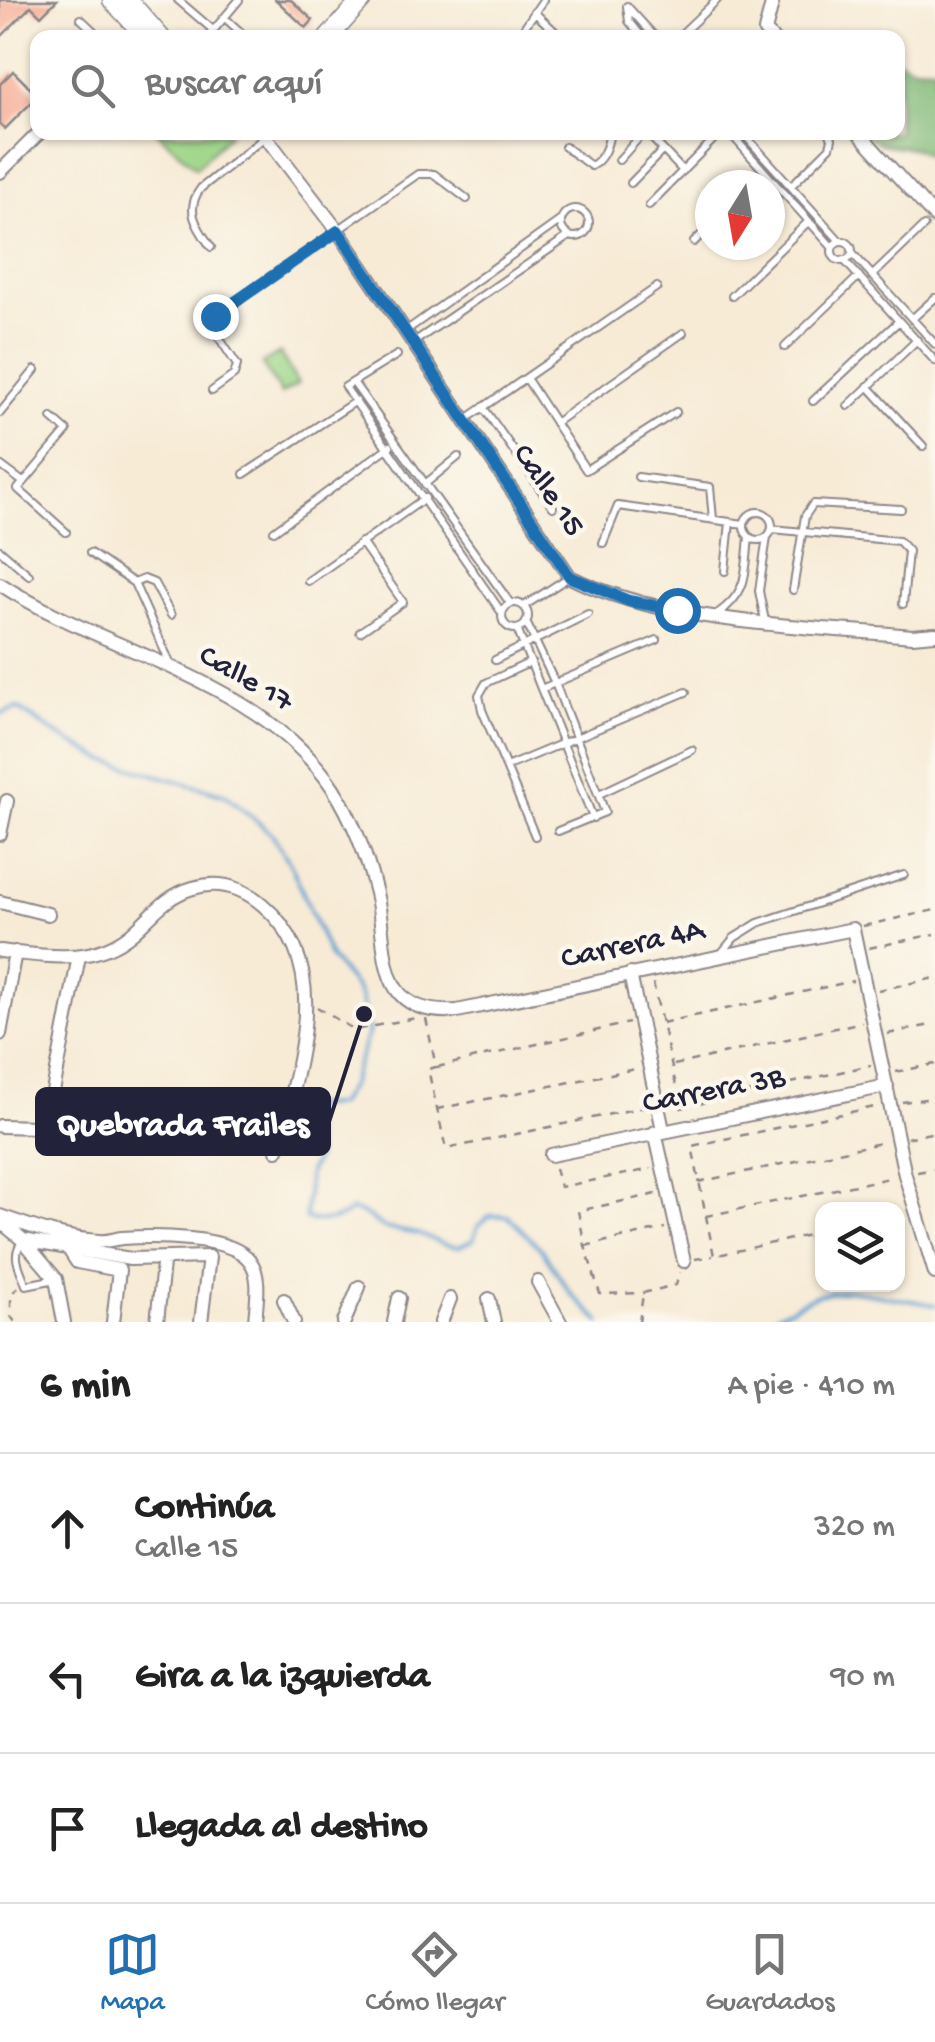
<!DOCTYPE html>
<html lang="es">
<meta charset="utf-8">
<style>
:root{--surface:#fff;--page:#f2f2f2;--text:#222;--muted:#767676;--line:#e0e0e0;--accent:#1f6fb2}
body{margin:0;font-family:"Gochi Hand",sans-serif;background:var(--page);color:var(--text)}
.controls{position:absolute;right:30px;bottom:30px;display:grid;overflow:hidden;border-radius:20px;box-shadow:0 2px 8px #0004}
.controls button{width:90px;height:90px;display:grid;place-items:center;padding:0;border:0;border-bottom:2px solid var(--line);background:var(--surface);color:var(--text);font:50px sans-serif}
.compass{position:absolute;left:695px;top:170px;width:90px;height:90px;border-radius:50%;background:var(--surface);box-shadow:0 2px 8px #0004;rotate:191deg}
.stop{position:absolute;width:30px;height:30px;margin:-22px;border:8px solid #1f6fb2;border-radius:50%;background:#fff}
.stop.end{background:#1f6fb2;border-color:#fff;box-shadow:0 2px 10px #0008}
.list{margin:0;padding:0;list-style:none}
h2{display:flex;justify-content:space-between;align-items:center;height:130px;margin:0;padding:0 40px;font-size:42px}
h2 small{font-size:32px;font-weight:400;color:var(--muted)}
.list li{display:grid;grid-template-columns:65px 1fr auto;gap:30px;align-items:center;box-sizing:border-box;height:150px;padding:0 40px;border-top:2px solid var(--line)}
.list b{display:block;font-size:38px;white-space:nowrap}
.list p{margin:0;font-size:32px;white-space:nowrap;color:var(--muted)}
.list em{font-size:32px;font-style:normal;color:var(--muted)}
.icon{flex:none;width:55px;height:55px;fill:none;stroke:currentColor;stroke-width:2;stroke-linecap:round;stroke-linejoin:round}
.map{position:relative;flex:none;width:935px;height:1322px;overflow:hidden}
.search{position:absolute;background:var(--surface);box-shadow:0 2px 8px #0004;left:30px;right:30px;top:30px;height:110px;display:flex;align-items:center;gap:25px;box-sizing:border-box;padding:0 35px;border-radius:20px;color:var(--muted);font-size:38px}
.sheet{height:580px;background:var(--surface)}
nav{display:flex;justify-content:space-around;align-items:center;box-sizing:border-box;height:140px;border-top:2px solid var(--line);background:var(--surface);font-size:28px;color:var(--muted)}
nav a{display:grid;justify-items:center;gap:5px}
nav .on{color:var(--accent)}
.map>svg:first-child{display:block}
</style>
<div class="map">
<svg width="935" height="1322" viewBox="0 0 935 1322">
<rect width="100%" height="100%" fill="#fbf7ec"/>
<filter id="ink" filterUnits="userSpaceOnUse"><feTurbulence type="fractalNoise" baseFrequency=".01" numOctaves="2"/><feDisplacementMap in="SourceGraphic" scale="20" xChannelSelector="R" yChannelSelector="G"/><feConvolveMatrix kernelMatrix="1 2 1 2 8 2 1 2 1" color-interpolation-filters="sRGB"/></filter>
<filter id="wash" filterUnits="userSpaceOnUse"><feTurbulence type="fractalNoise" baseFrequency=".0048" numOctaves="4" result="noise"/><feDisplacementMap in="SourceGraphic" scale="40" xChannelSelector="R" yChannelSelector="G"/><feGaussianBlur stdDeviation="2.25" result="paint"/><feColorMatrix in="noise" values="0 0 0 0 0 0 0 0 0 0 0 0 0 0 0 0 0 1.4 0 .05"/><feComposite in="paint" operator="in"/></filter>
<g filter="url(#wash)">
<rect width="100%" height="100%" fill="#f7ebd6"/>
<!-- green -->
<path fill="#9ed688" stroke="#607c62" stroke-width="2.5" d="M 158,133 L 230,133 L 196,168 Z
M 280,353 L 298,384 L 281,394 L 262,364 Z"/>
<!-- forest -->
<path fill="#7eb774" stroke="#506c58" stroke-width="2.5" d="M 898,59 L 911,66 L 935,67 L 935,161 C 928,157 919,149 912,148 C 885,144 887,150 862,133 L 898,132 Z"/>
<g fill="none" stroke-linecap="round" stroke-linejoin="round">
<!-- stream -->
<path stroke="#5d9fd1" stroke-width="4" d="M 0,714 L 18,708 L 56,734 L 104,760 L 226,795 L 272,834 L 291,865 L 330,957 L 359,992 L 369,1031 L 351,1084 L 338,1105 L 313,1106 L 312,1127 L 317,1157 L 309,1172 L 305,1219 C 323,1224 336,1222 352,1210 L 364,1214 L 384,1228 L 418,1234 L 446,1245 L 458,1247 L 473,1240 L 478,1226 L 489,1216 L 508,1216 L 542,1250 L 572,1295 L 601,1322
M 763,1322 L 817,1295 L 850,1290 L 935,1305"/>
</g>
<g id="blocks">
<!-- building -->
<path fill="#f5aa93" d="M 0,0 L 57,0 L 41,16 L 31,6 L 0,38 Z
M 276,0 L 291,0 L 313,20 L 306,28 Z
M 13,71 L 38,96 L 5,129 L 0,124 L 0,84 Z"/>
</g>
</g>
<g filter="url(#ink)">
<use href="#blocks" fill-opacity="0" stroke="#8c8688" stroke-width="2.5"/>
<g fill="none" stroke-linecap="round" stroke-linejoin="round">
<!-- service casing -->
<g stroke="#8c8688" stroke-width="10">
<path id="service" d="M 178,0 L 213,30
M 627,6 L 656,38
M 627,7 L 629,21 L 643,38
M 534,12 L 562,38
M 225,18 L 247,38
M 81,19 L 101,38
M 207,38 L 239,0
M 517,38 L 543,0
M 677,38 L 717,0
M 646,132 L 683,171
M 729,132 L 832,247
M 742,132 L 840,241
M 565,147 L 591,166 C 603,160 608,145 610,132
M 619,160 L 644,132
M 631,183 L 663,150
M 751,185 L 764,172
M 791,186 L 830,147 L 832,139 L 829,132
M 649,205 L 721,132
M561 223a14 14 0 1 1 28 0a14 14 0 1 1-28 0Z
M832 251a10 10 0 1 1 20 0a10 10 0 1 1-20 0Z
M 694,242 L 710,226
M 211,247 C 197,227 184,210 201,188 L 265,137
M 852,253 L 935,344
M 844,260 L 935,361
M 872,276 L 924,226
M 732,296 L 809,221
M 912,319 L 935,298
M 407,330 L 561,220
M 414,342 L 569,236
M 785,347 L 859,276
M 397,355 L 345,387 L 502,613
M 526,378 L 586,470 L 676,412
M 353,382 L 510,603
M 868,386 L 923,446
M 212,391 L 234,375 L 237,365 L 212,327 L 215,316 L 418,174 L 434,174 L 467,199
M 813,401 L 899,321
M 848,406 L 917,340
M 483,407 L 553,507
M 0,413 L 35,370
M 52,418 L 67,431 L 18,489 L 66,532
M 465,420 L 657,287
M 555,423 L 683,333
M 0,465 L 23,482
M 244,474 L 356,401
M 638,477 L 710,487 L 713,519
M 425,484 L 458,457
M744 526a14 14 0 1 1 28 0a14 14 0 1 1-28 0Z
M 772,529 L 899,541 L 908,551 L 903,604
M 274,531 L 390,446
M 603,543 L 618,506 L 744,524
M 0,550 L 29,575
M 90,553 L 134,583 L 171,665
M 725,571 L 730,522
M 308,581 L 425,498
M 134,583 L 144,579 L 154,583 L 171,615
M 793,590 L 805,516 L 813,504 L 901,509
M502 616a13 13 0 1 1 26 0a13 13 0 1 1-26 0Z
M 524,606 L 569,577
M 717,614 C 749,592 745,573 749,537
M 765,621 L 759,591 L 767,537
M 526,622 L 555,683 L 605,812 L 558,831
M 517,629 L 593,818
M 360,632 L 403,602 L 361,542
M 495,660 L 588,614
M 531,662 L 486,683 L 479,695 L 482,710 L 535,836
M 541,689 L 657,640
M 506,767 L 686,692
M 599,794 L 692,750
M 720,955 L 734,938 L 758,923 L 904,875
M 23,1241 C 10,1255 21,1270 26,1285 L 56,1279"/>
</g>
<!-- minor casing -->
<g stroke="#8c8688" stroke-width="16">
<path id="minor" d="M 772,38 L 765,31 L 773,0
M 262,132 L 338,231 L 570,577 C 664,624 806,626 912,636 L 935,634
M 858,132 L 935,217
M 0,172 L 40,132
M 0,584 C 105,653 260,678 333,788 C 353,819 367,857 376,893 C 390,948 371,1016 457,1011 L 853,929 L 905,1175 L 935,1273
M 0,834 L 7,801
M 0,902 L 48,914
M 0,951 C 46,956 93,966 132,933 C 153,915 165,896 193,888 C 219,880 242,887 263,905 C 337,968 295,1072 277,1150
M 630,974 L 663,1130
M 0,1034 L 15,952
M 0,1126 L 38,1127 L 47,1123 L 79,956
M 655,1132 L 684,1261
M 551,1155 L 887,1086
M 0,1216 C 32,1227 64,1239 99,1241 C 107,1242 114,1239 122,1238 C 151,1236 232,1235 250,1261 C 262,1277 256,1303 255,1322
M 0,1221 L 23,1240 L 56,1279 L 64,1322
M 23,1240 L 130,1259 L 209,1257 L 201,1322
M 68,1248 L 77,1262 L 119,1270 L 113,1322
M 538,1282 L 560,1322
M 489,1299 L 494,1322
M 284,1300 L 294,1322
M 157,1322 L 163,1264
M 344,1322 L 359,1287
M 394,1322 L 399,1298
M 441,1322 L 450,1299"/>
</g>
<!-- secondary casing -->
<g stroke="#8c8688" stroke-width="21">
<path id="secondary" d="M 112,0 L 141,31 L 158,38
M 128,0 L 161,38
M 328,38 L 362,0"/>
</g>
<!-- path -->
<path stroke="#8c8688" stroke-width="2.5" stroke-dasharray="8 8" stroke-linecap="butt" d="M 863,926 L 935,910
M 869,948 L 935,934
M 653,983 L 681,1108 L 871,1065
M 878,990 L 935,978
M 317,1007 L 354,1030 L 416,1018
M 426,1019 L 436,1067 L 428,1069 L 446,1149 L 644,1107
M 662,1023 L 853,981
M 888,1034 L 935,1024
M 674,1065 L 862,1022
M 437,1067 L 629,1023
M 896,1072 L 935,1064
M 902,1102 L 935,1098
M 437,1109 L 640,1068
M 907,1138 L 935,1132
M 555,1168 L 560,1187 L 651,1169
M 917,1172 L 935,1169
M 698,1182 L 885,1142
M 656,1194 L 578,1211 L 585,1246 L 600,1294 L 643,1293 L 676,1285 L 680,1272
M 706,1216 L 894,1177
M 822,1232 L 714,1256 L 692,1146 L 879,1106
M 585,1246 L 665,1228
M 695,1259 L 712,1256
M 15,1322 L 11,1316 L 11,1295 L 18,1287
M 639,1322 L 643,1294"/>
<!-- service -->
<use href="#service" stroke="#fff" stroke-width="6"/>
<!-- minor -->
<use href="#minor" stroke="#fff" stroke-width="12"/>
<!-- secondary -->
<use href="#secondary" stroke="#fff" stroke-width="18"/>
</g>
</g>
<g fill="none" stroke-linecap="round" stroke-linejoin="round" filter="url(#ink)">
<!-- route -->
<path stroke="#1f6fb2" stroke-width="12" d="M 215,316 L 338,231 L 570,577 L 629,601 L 677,610"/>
</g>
<g text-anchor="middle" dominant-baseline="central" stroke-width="9" stroke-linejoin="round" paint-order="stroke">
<!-- street labels -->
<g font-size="32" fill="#22223b" stroke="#fbf7ec">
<text transform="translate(547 491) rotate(56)">Calle 15</text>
<text transform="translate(245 680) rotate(30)">Calle 17</text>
<text transform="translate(633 946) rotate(-12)">Carrera 4A</text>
<text transform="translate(714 1092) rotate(-11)">Carrera 3B</text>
</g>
</g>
<!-- callouts -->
<path fill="none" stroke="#22223b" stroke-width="4" d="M364 1014L329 1122"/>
<circle fill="#22223b" stroke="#fbf7ec" stroke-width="4" cx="364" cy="1014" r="10"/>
<rect fill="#22223b" stroke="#22223b" stroke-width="4" x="37" y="1089" width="292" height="65" rx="10"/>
<g font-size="35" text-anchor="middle" font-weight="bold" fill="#fff">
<text x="183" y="1134">Quebrada Frailes</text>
</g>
</svg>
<div class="controls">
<button><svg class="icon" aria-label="layers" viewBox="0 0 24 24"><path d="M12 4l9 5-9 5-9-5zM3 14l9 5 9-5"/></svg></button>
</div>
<svg class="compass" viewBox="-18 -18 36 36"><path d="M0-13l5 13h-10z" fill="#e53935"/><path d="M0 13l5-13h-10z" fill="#767676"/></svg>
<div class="stop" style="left:677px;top:610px"></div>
<div class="stop end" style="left:215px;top:316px"></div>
<div class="search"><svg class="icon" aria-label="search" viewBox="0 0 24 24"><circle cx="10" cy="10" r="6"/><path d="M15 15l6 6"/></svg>Buscar aquí</div>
</div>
<section class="sheet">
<h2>6 min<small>A pie · 410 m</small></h2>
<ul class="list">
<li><svg class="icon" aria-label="ahead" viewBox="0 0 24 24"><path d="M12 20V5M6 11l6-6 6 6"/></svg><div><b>Continúa</b><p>Calle 15</p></div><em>320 m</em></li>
<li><svg class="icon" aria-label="left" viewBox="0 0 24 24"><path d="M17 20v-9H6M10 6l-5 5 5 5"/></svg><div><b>Gira a la izquierda</b></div><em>90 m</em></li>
<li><svg class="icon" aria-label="arrive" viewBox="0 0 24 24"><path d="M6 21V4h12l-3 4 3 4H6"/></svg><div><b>Llegada al destino</b></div></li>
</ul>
</section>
<nav>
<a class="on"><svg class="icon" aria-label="map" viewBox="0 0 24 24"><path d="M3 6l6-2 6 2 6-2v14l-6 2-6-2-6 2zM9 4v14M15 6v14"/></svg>Mapa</a>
<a><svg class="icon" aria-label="directions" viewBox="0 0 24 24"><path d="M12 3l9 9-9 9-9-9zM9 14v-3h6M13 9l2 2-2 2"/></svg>Cómo llegar</a>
<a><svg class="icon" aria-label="saved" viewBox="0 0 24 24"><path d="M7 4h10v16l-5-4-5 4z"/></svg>Guardados</a>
</nav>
